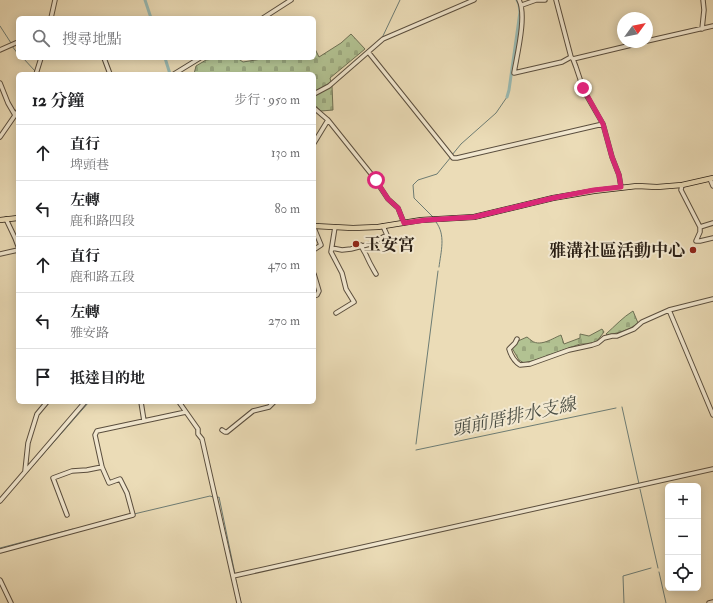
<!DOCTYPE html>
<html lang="zh-TW">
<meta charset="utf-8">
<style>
:root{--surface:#fff;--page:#f6f6f6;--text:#202124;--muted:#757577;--line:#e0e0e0}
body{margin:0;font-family:"IM FELL Double Pica","Noto Serif TC",serif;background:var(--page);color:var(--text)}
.controls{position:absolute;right:12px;bottom:12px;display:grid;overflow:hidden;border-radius:6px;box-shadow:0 2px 10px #0003}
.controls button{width:36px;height:36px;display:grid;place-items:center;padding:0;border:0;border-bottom:1px solid var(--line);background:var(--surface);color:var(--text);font:20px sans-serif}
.compass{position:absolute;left:617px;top:12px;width:36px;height:36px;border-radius:50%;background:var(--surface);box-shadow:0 2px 10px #0003;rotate:57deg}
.stop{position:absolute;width:12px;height:12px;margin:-9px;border:3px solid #db2777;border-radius:50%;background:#fff}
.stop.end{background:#db2777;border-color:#fff;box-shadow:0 1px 4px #0008}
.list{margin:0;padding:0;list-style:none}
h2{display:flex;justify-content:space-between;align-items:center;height:52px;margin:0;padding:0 16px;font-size:17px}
h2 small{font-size:13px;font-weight:400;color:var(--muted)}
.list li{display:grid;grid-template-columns:26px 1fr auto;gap:12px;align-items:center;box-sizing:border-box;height:56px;padding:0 16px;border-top:1px solid var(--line)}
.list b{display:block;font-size:15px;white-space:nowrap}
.list p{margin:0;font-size:13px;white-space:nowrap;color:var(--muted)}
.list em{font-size:13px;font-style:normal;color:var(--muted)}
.icon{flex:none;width:22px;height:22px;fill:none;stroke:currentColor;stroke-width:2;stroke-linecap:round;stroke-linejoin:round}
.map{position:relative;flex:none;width:713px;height:603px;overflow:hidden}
.search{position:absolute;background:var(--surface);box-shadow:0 2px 10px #0003;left:16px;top:16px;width:300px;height:44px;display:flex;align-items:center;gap:10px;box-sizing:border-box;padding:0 14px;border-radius:6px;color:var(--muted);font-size:15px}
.panel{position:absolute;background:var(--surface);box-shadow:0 2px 10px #0003;left:16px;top:72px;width:300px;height:332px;border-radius:6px}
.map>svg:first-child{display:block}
</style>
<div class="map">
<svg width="713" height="603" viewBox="0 0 713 603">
<defs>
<pattern id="cemetery-stones" width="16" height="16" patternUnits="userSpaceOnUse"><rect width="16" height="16" fill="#b2c292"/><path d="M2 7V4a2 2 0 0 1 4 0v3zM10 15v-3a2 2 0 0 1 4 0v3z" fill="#99a67d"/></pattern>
</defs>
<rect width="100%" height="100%" fill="#ebdcb7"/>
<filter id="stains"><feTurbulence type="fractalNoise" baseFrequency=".005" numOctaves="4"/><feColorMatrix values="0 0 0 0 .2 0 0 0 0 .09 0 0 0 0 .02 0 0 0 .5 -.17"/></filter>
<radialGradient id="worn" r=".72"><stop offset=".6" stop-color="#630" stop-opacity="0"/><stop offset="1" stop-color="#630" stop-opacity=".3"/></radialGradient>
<!-- cemetery -->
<path fill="url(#cemetery-stones)" stroke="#6e7054" d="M 351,34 L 365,49 L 330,78 L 332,86 L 333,110 L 321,111 L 314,105 L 314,74 L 194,74 L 196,66 L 206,60 L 222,58 L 237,58 L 243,62 L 268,58 L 314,58 L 314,47 L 319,57 L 341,43 Z
M 633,311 L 638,323 C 628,331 618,333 607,335 L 606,334 C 615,326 623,317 633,311 Z
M 602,329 L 604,332 L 597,341 L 589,344 L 580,344 L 536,360 L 524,363 L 519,360 L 512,348 L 518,341 L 527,337 C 529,338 530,340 532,341 C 541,347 553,338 561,335 L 564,344 L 580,338 L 580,334 L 589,336 Z"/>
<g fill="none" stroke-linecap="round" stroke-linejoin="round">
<!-- stream -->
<path stroke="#6d7c74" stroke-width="1" d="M 0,26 L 11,43
M 382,38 L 400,0
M 12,46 L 18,54
M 23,58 L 35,71
M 452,155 L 461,144 L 496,113 L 507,97
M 433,217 L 414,198 L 413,185 L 418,180 L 437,174 L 451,157
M 436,222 C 446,235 441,251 439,267
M 622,407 L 639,484
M 416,444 L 438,271
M 416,450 L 616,408
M 640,489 L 658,568
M 10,492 L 89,402
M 216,498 L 219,497 L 235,574
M 134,514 L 210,496 L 213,497
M 0,548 L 73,529
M 659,572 L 666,603
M 235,577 L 241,603
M 624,603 L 623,576 L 651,568"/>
<!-- canal -->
<path stroke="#99bab3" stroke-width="3" d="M 145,0 L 151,18
M 165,58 L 170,74
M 507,97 L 509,90 L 520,12 L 519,4 L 517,0"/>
<!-- minor casing -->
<g stroke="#5a4e3e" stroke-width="5.5">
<path id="minor" d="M 519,0 C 527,15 517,55 514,73 L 562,62 L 571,57
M 556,0 L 571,57 L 573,59 L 576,67 L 584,91 L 603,124 L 612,157 L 619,175 L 621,187
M 522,5 L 536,0 L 545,0
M 51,18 L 55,0
M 263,18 L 291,0
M 702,29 L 704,10 L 703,0
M 647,41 L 713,26
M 0,50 L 18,42
M 369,53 L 453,158 L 457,158 L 603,124
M 104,58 L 110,74
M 573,59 L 644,42
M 36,74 L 41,58
M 174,74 L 200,58
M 0,83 L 8,103 L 15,115
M 314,94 L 329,86 L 383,39 L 474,0
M 314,108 L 328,120 L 314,143
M 328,120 L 372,175 L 388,199 L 398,208 L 404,223
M 0,137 L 18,111
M 710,179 L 713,186
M 682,185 L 681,190 L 700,227 L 700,232 L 696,241
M 6,219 L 15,238 L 18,246
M 335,227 L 331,252 L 342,273 L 346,289 L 354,302 L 336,313
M 700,227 L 713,223
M 314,228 L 321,245 L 315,249
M 696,241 L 700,241 L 713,238
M 361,245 C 363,251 365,252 367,257 C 370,264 372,267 376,274
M 332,248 L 342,250 L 351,249 L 370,244 L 387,235 L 383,226
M 0,254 L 18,250
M 314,274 L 319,291 L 317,295 L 314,296
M 669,310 L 713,415
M 517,339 L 515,343 L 509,349 C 511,356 514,361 520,365 L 530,364 L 569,350 L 592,345 L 598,343 L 604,338 L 612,336 L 617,336 L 634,329 L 642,322 L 669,310 L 713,299
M 141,402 L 144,421
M 179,402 L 186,412
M 222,430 L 225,432 L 227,432 L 253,411 L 269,407 L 274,402
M 25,471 L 28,443 L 37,414 L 47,402
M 0,501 L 85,402
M 67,515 L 53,478 L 72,471 L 87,470 L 102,467
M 0,551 L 133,515 L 127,493 L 120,479 L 109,483 L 102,467 L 95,435 L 97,431 L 186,412 L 198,429 L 198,434 L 202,439 L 239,603
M 233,576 L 713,469
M 0,580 L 11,603
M 709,603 L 713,602"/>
</g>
<!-- major casing -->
<g stroke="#2a1f15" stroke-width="6">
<path id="major" d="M 0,220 L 18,218
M 314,226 L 353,228 L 378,227 L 421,220 L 474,217 L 553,198 L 594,191 L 637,186 L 657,187 L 682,185 L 713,178"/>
</g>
<!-- minor -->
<use href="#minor" stroke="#f2e8d0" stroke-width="3.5"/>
<!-- major -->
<use href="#major" stroke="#ebdcb7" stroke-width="4.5"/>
</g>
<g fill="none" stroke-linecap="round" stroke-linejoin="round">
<!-- route -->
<path stroke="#db2777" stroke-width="5" d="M 376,180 L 388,199 L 398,208 L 404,223 L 426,220 L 474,217 L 553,198 L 594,190 L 621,187 L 619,175 L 612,157 L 603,124 L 583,88"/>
</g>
<!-- markers -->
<g fill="#8f2418" stroke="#f2e8d0" stroke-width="1.5">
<circle cx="356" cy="244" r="4"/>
<circle cx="693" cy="250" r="4"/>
</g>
<g text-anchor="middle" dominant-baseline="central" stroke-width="4" stroke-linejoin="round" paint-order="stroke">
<!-- poi labels -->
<g font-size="17" font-weight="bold" fill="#2a1f15" stroke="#f2e8d0" text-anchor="start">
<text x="364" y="244">玉安宮</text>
<text x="685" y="250" text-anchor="end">雅溝社區活動中心</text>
</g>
<!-- water labels -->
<g font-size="18" font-style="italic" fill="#4b4e44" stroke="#f2e8d0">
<text transform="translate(514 417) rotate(-12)">頭前厝排水支線</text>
</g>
</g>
<rect width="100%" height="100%" filter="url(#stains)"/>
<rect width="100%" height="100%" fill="url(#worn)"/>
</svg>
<div class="controls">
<button>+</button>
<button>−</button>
<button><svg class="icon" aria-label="locate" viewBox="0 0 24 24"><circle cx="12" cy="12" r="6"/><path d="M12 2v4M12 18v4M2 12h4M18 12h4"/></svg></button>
</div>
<svg class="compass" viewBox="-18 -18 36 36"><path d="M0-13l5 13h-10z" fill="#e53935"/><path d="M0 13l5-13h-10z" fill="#757577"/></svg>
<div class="stop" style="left:376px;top:180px"></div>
<div class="stop end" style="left:583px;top:88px"></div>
<div class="search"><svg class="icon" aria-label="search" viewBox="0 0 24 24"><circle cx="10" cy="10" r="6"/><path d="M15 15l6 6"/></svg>搜尋地點</div>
<section class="panel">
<h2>12 分鐘<small>步行 · 950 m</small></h2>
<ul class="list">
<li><svg class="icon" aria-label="ahead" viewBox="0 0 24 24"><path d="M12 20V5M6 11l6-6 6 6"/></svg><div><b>直行</b><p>埤頭巷</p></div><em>130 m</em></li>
<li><svg class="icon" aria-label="left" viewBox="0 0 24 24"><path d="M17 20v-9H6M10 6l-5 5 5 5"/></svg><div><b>左轉</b><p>鹿和路四段</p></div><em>80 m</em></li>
<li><svg class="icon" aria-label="ahead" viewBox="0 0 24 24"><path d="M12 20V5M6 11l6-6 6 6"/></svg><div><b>直行</b><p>鹿和路五段</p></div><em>470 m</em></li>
<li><svg class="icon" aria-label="left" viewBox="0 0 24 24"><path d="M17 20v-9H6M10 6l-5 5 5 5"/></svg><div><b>左轉</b><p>雅安路</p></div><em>270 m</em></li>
<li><svg class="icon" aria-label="arrive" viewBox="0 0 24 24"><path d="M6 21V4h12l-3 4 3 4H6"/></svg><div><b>抵達目的地</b></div></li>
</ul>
</section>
</div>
